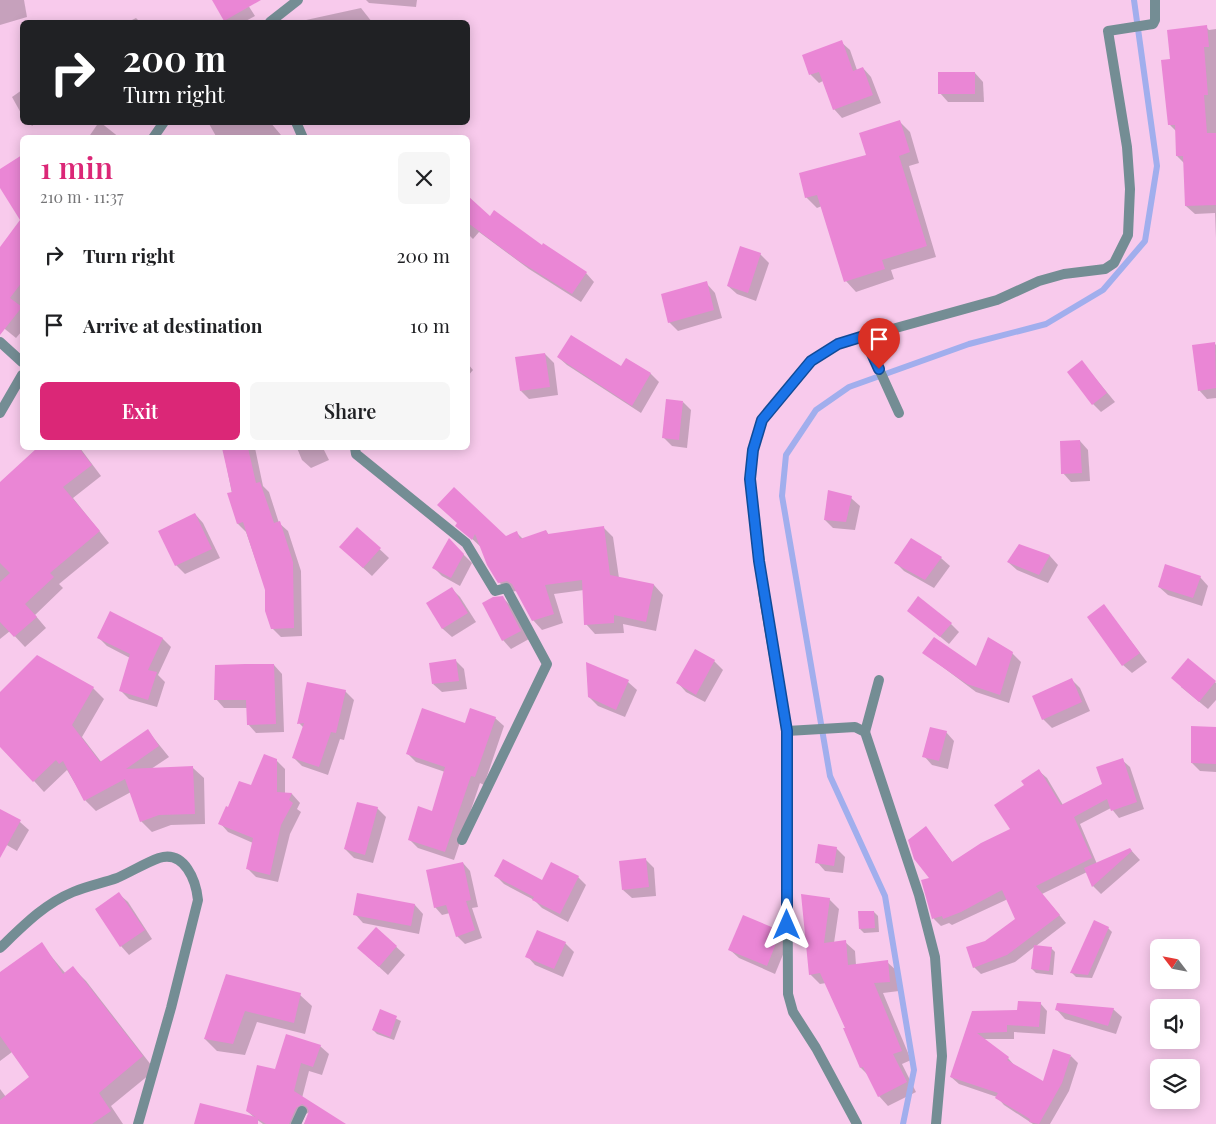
<!DOCTYPE html>
<meta charset="utf-8">
<style>
body{margin:0;font-family:"Playfair Display",serif;background:#f6f6f6;color:#202124;height:100vh;display:flex;flex-direction:column;font-size:19px;white-space:nowrap}
*{box-sizing:border-box;margin:0}
p{font-size:16px;color:#757577}
.icon{flex:none;width:28px;height:28px;fill:none;stroke:currentColor;stroke-width:2;stroke-linecap:round;stroke-linejoin:round}
.map{position:relative;flex:1;overflow:hidden}
.details{position:absolute;left:20px;top:135px;width:450px;height:315px;display:flex;flex-direction:column;background:#fff;border-radius:8px;box-shadow:0 2px 12px #0003}
.details>*{flex:none}
.top-card{position:absolute;left:20px;top:20px;width:450px;height:105px;border-radius:8px;box-shadow:0 2px 12px #0003;background:#202124;color:#fff;overflow:hidden}
.needle{width:32px;rotate:302deg}
.fabs{position:absolute;left:1150px;top:939px;display:grid;gap:10px}
.fabs a{display:grid;place-items:center;width:50px;height:50px;border-radius:8px;background:#fff;box-shadow:0 2px 12px #0003;font-size:25px}
.pin{position:absolute;display:grid;place-items:center;width:42px;height:42px;color:#fff;margin:-51px -21px;border-radius:50% 50% 50% 0;rotate:-45deg;box-shadow:0 0 5px #0007}
.pin .icon{rotate:45deg}
.me{position:absolute;width:55px;margin:-28px;rotate:0deg;stroke-linejoin:round;filter:drop-shadow(0 0 4px #0008)}
.turn{display:flex;align-items:center;gap:18px;height:105px;padding:0 20px;font-size:22px}
.turn .icon{width:65px;height:65px;stroke-width:2.5}
.turn b{display:block;font-size:35px;line-height:42px}
.round{display:grid;place-items:center;flex:none;width:52px;height:52px;border-radius:8px;background:#f6f6f6}
.overview{display:flex;align-items:center;justify-content:space-between;height:85px;padding:0 20px}
h1{font-size:30px;font-weight:600;line-height:38px;color:#db2777}
.action{display:flex;gap:10px;margin-top:auto;padding:10px 20px}
.action a{flex:1;height:58px;border-radius:8px;background:#db2777;color:#fff;font-size:20px;font-weight:600;line-height:58px;text-align:center}
.action a+a{background:#f6f6f6;color:#202124}
ul{padding:0;list-style:none}
li{display:flex;align-items:center;gap:15px;height:70px;padding:0 20px}
li div{flex:1}
li b{display:block;font-size:19px}
li em{font-style:normal}
.map>svg:first-child{display:block}
</style>
<div class="map">
<svg width="1216" height="1124" viewBox="0 0 1216 1124">
<rect width="100%" height="100%" fill="#f8caec"/>
<g fill="#0003">
<polygon points="0,0 24,0 27,17 0,25"/>
<polygon points="213,0 256,0 248,5 255,16 244,22 227,22"/>
<polygon points="366,0 417,0 416,7 369,3"/>
<polygon points="361,8 372,22 306,22 306,20"/>
<polygon points="136,18 140,22 128,22"/>
<polygon points="1206,27 1209,30 1216,29 1216,238 1215,213 1195,214 1186,206 1184,163 1177,156 1177,132 1170,125 1172,61"/>
<polygon points="841,42 850,50 857,70 863,68 871,77 881,103 842,118 834,109 823,81 819,83 811,75 804,56"/>
<polygon points="975,73 983,82 984,102 948,102 940,93"/>
<polygon points="22,90 22,115 12,97"/>
<polygon points="29,122 37,122 32,126"/>
<polygon points="99,122 100,122 120,138 88,138"/>
<polygon points="208,122 270,122 281,135 276,138 217,138"/>
<polygon points="900,122 910,132 919,163 909,166 936,257 891,270 894,279 856,292 846,281 822,206 817,208 806,197 867,156"/>
<polygon points="22,156 22,217 0,186 0,171"/>
<polygon points="468,198 490,218 586,273 594,282 581,302 529,269 479,232 473,239 468,234"/>
<polygon points="22,219 22,331 16,338 0,325 0,249"/>
<polygon points="760,254 769,263 756,301 737,294 728,286"/>
<polygon points="707,284 715,293 722,318 678,331 669,322"/>
<polygon points="1214,343 1216,345 1216,398 1207,399 1199,390"/>
<polygon points="545,354 554,363 558,395 529,399 521,391"/>
<polygon points="558,357 622,368 627,360 651,374 659,382 641,413 567,365"/>
<polygon points="1082,362 1115,402 1101,412 1093,404"/>
<polygon points="468,364 473,370 468,376"/>
<polygon points="683,402 691,410 687,448 672,446 663,437"/>
<polygon points="1080,441 1088,450 1090,481 1071,482 1063,473"/>
<polygon points="39,448 80,448 101,476 73,498 109,543 59,584 63,588 35,615 46,628 25,647 10,631 0,639 0,495 4,480"/>
<polygon points="223,448 255,448 263,486 269,492 279,523 288,531 301,571 302,636 281,637 272,628 266,590 246,532 238,524"/>
<polygon points="297,448 323,448 329,460 311,468 302,460"/>
<polygon points="851,498 860,506 855,530 833,528 825,520"/>
<polygon points="195,514 203,523 220,558 185,574 176,565 160,531"/>
<polygon points="457,525 505,537 517,533 523,539 546,531 549,535 603,527 613,537 619,578 654,585 663,595 656,631 623,624 624,633 595,634 586,624 584,590 554,594 563,623 542,630 533,620 517,591 509,592 499,582 482,548"/>
<polygon points="357,528 389,558 372,576 349,555"/>
<polygon points="449,540 472,563 460,586 442,576 434,568"/>
<polygon points="911,540 941,558 950,566 934,588 904,571 895,562"/>
<polygon points="1019,545 1050,556 1058,565 1048,583 1017,570 1008,562"/>
<polygon points="1200,577 1208,586 1202,606 1168,595 1159,587"/>
<polygon points="452,589 460,597 476,622 452,637 443,629 428,604"/>
<polygon points="502,597 511,606 529,639 511,649 503,640"/>
<polygon points="1104,606 1147,662 1132,673 1123,665"/>
<polygon points="908,610 951,624 959,632 949,644"/>
<polygon points="111,613 163,639 171,647 158,675 165,682 157,707 129,699 121,691 130,658 107,646 98,637"/>
<polygon points="696,651 714,661 723,670 705,702 686,692 678,683"/>
<polygon points="924,653 976,668 1012,653 1021,662 1009,703 976,692"/>
<polygon points="1188,659 1216,683 1216,700 1208,709 1181,687"/>
<polygon points="456,661 464,669 467,689 442,692 433,684"/>
<polygon points="274,665 282,674 284,732 256,733 248,724 248,708 224,708 216,699"/>
<polygon points="1072,680 1080,688 1090,711 1052,728 1043,719"/>
<polygon points="628,682 637,690 625,717 598,706 589,697"/>
<polygon points="93,688 104,699 82,737 102,763 148,731 169,757 151,769 193,768 204,778 205,824 171,825 152,832 141,821 131,792 96,811 85,800 67,770 44,792 34,781 0,728 0,693"/>
<polygon points="345,691 354,700 344,740 340,739 328,775 302,766 294,758 304,728 299,723"/>
<polygon points="495,718 504,726 484,785 480,783 454,860 418,848 409,839 433,812 445,772 416,762 407,753 466,724"/>
<polygon points="1216,728 1216,772 1200,771 1192,763"/>
<polygon points="946,732 954,741 948,769 932,765 924,756"/>
<polygon points="276,760 285,769 285,794 292,794 300,803 297,809 301,812 290,834 278,882 256,877 247,868 253,843 228,832 220,823"/>
<polygon points="1122,760 1130,767 1144,809 1119,818 1111,808 1080,824 1097,864 1130,849 1140,860 1101,894 1093,886 1087,872 1042,894 1066,923 1036,946 1051,948 1055,952 1053,975 1036,973 1032,969 1034,947 1015,962 981,974 974,967 985,942 1016,919 1008,899 952,925 949,923 941,926 934,919 923,881 931,878 926,828 953,863 1012,829 1026,785 1039,771 1047,778 1063,805 1103,784"/>
<polygon points="377,808 386,817 373,863 354,858 345,849"/>
<polygon points="0,810 20,822 29,830 17,851 0,841"/>
<polygon points="836,848 845,857 843,873 825,871 817,862"/>
<polygon points="645,859 654,868 656,896 632,898 623,890"/>
<polygon points="463,863 470,871 478,907 472,908 482,938 465,944 457,936 450,913 442,915 435,907"/>
<polygon points="496,876 543,882 578,877 586,885 568,922 542,908 534,900 504,884"/>
<polygon points="119,894 128,902 152,939 129,955 121,946 96,910"/>
<polygon points="829,899 839,909 834,943 845,942 855,951 856,965 887,962 897,971 899,991 883,993 911,1060 902,1064 916,1092 888,1106 879,1096 869,1076 861,1068 847,1028 826,983 820,984 810,974"/>
<polygon points="415,905 423,914 419,934 363,923 355,914"/>
<polygon points="874,912 878,916 879,932 864,933 860,929"/>
<polygon points="376,928 405,955 388,975 367,956"/>
<polygon points="1108,928 1112,932 1092,978 1076,977 1072,973"/>
<polygon points="780,932 789,940 775,974 739,958 730,950"/>
<polygon points="565,943 574,952 563,977 535,965 527,956"/>
<polygon points="41,944 66,974 73,968 86,981 155,1070 111,1106 123,1124 0,1124 0,1089 6,1097 31,1077 12,1052 0,1061 0,973"/>
<polygon points="226,976 300,995 312,1006 305,1034 257,1022 245,1055 217,1051 205,1039"/>
<polygon points="1040,1003 1047,1011 1045,1034 1014,1032 1014,1039 984,1039 1008,1058 1015,1066 1044,1083 1071,1056 1078,1063 1069,1091 1050,1124 1033,1124 1004,1105 997,1097 959,1084 951,1077 973,1012 1018,1011"/>
<polygon points="1113,1009 1122,1017 1116,1034 1065,1019 1057,1010"/>
<polygon points="380,1011 401,1021 394,1040 377,1034 373,1030"/>
<polygon points="320,1046 329,1054 322,1075 309,1071 302,1098 344,1124 304,1124 310,1112 306,1114 301,1124 263,1124 256,1119 247,1111 276,1070"/>
</g>
<g fill="none" stroke-linecap="round" stroke-linejoin="round">
<polyline stroke="#a1aeed" stroke-width="6" points="903,1124 914,1070 885,896 830,776 782,496 786,455 816,410 849,387 969,344 1046,324 1103,290 1145,241 1157,166 1134,0"/>
</g>
<g fill="#ea86d5">
<polygon points="212,0 261,0 224,21"/>
<polygon points="1207,25 1209,47 1204,47 1208,95 1204,95 1207,133 1216,133 1216,205 1185,206 1183,156 1176,156 1175,125 1168,125 1161,60 1170,59 1167,30"/>
<polygon points="842,40 853,71 863,67 873,95 833,110 819,72 809,75 802,55"/>
<rect x="938" y="72" width="37" height="22"/>
<polygon points="900,120 910,152 899,156 927,246 882,260 885,269 844,282 817,195 805,198 799,173 866,155 859,133"/>
<polygon points="22,155 22,282 10,298 22,307 0,335 0,247 20,220 0,188 0,169"/>
<polygon points="468,196 490,216 494,210 542,245 543,243 587,272 572,294 519,261 468,223"/>
<polygon points="740,246 761,253 748,293 727,286"/>
<polygon points="707,281 714,310 668,323 661,294"/>
<polygon points="571,335 621,366 626,358 651,373 632,406 557,357"/>
<polygon points="1215,342 1216,388 1198,391 1192,345"/>
<polygon points="545,353 550,387 520,391 515,357"/>
<polygon points="1082,360 1107,393 1092,405 1067,372"/>
<polygon points="666,399 683,401 679,440 662,438"/>
<polygon points="1080,440 1082,473 1061,474 1060,441"/>
<polygon points="37,448 79,448 92,465 63,487 100,531 50,573 54,577 25,604 37,617 14,637 0,622 0,582 10,573 0,563 0,482"/>
<polygon points="222,448 248,448 256,483 260,482 274,523 280,521 293,562 294,628 271,629 265,611 265,590 243,522 237,524 227,493 232,492"/>
<polygon points="454,487 506,536 517,531 520,539 546,530 548,534 604,526 610,575 654,584 646,622 614,615 614,623 584,625 582,580 545,585 554,614 532,621 512,584 507,581 498,583 487,565 475,534 472,540 455,526 457,523 437,505"/>
<polygon points="828,490 852,496 846,522 824,520"/>
<polygon points="195,513 212,549 175,566 158,531"/>
<polygon points="357,527 381,548 363,568 339,547"/>
<polygon points="449,538 464,554 451,578 432,568"/>
<polygon points="911,538 942,557 925,580 894,563"/>
<polygon points="1019,544 1050,555 1039,575 1007,562"/>
<polygon points="1165,564 1201,576 1193,598 1158,587"/>
<polygon points="452,587 468,613 442,629 426,603"/>
<polygon points="503,596 521,631 502,641 482,603 493,597"/>
<polygon points="918,596 952,623 940,637 907,611"/>
<polygon points="1104,604 1140,653 1122,666 1087,617"/>
<polygon points="110,611 163,638 148,670 157,672 148,700 119,691 130,654 97,638"/>
<polygon points="934,637 976,666 988,637 1013,652 1000,695 967,684 922,653"/>
<polygon points="695,649 715,660 696,695 676,683"/>
<polygon points="37,655 94,687 72,725 100,762 148,729 159,746 126,769 193,766 195,814 159,815 140,822 125,779 84,801 63,761 59,764 56,760 33,782 0,747 0,692"/>
<polygon points="1188,658 1216,681 1199,702 1171,678"/>
<polygon points="456,659 459,681 432,684 429,663"/>
<polygon points="586,662 629,680 616,710 588,697"/>
<polygon points="245,664 274,664 276,724 247,725 246,700 214,700 215,665"/>
<polygon points="1072,678 1082,702 1042,720 1032,696"/>
<polygon points="307,682 346,690 336,733 331,732 319,767 292,758 304,723 297,724"/>
<polygon points="422,708 465,723 470,708 496,717 475,777 471,776 445,852 408,840 418,806 432,811 445,767 406,754"/>
<polygon points="1191,726 1216,727 1216,764 1191,763"/>
<polygon points="930,727 947,731 939,761 922,757"/>
<polygon points="264,754 277,759 277,792 292,793 289,800 293,803 281,825 270,875 246,869 253,838 218,824 226,806 228,807 239,781 251,785"/>
<polygon points="1123,758 1137,802 1111,811 1107,799 1074,817 1092,858 1036,886 1060,915 1007,955 973,968 966,947 985,941 1015,919 1002,890 961,912 943,919 942,916 932,919 921,880 929,878 914,859 908,840 926,826 952,862 981,843 1010,829 994,805 1024,785 1021,781 1039,769 1061,805 1102,784 1096,767"/>
<polygon points="357,802 378,807 365,855 344,849"/>
<polygon points="0,809 21,820 0,858"/>
<polygon points="818,844 837,847 834,866 815,863"/>
<polygon points="1130,848 1132,851 1092,887 1084,868"/>
<polygon points="646,858 649,887 622,890 619,861"/>
<polygon points="503,859 542,880 551,862 579,876 560,914 532,900 534,897 494,876"/>
<polygon points="463,862 471,900 466,901 475,930 456,937 446,905 434,908 426,870"/>
<polygon points="119,892 145,930 120,947 95,909"/>
<polygon points="357,893 415,904 411,926 353,915"/>
<polygon points="801,894 830,898 824,943 846,940 848,965 888,960 890,982 874,983 902,1051 893,1054 907,1082 878,1097 863,1067 860,1068 843,1028 845,1028 820,973 809,975"/>
<polygon points="858,911 874,911 875,928 859,929"/>
<polygon points="743,915 781,931 767,966 728,950"/>
<polygon points="1094,920 1109,927 1088,975 1070,973"/>
<polygon points="376,927 397,946 379,967 357,948"/>
<polygon points="537,930 566,942 554,969 525,957"/>
<polygon points="42,942 63,974 73,966 143,1056 99,1093 111,1111 92,1124 0,1124 0,1100 29,1077 0,1036 0,972"/>
<polygon points="1034,945 1052,947 1049,971 1031,969"/>
<polygon points="226,974 301,993 294,1023 245,1011 233,1044 204,1039"/>
<polygon points="1018,1001 1041,1002 1039,1027 1007,1025 1007,1032 977,1033 1009,1057 1007,1060 1043,1081 1053,1049 1071,1055 1062,1083 1039,1124 1029,1122 1030,1119 995,1098 998,1093 950,1077 972,1011 1017,1010"/>
<polygon points="1057,1003 1114,1008 1108,1026 1055,1010"/>
<polygon points="380,1009 397,1016 390,1037 372,1030"/>
<polygon points="286,1034 321,1045 313,1067 301,1063 294,1091 346,1124 304,1124 309,1111 307,1107 302,1104 296,1108 289,1124 266,1124 258,1119 258,1124 194,1124 200,1103 256,1117 246,1111 257,1065 275,1069"/>
</g>
<g fill="none" stroke-linecap="round" stroke-linejoin="round">
<g stroke="#748d94" stroke-width="10">
<polyline points="296,122 303,138"/>
<polyline points="864,336 899,413"/>
<polyline points="0,342 22,362"/>
<polyline points="355,448 356,454 466,543 495,591 506,588 547,664 462,840"/>
<polyline points="787,731 855,727 865,732 919,895 935,957 942,1056 936,1124"/>
<polyline points="865,732 879,680"/>
<path d="M 0,948 C 23,926 44,904 73,892 C 87,886 103,883 117,878 C 131,872 145,863 159,858 C 185,850 196,881 198,900 L 171,1008 L 138,1124"/>
<polyline points="296,1124 302,1111"/>
<polyline points="857,1124 816,1048 793,1012 788,994 787,731 764,598 750,479 753,450 762,420 811,361 838,344 997,300 1039,281 1064,274 1105,269 1114,263 1128,235 1130,189 1127,147 1108,31 1153,24 1155,20 1155,0"/>
</g>
<g stroke="#748d94" stroke-width="10">
<polyline points="270,22 298,0"/>
<polyline points="153,138 164,122"/>
<polyline points="0,413 22,375"/>
</g>
</g>
<g fill="none" stroke-linecap="round" stroke-linejoin="round">
<defs>
<polyline id="route" points="787,925 787,731 759,561 750,479 753,450 762,420 811,361 838,344 864,336 879,369"/>
</defs>
<use href="#route" stroke="#114b97" stroke-width="12"/>
<use href="#route" stroke="#1a73e8" stroke-width="9"/>
</g>
</svg>
<div class="fabs">
<a><svg class="needle" viewBox="-14 -14 28 28"><path d="M0-13l5 13h-10z" fill="#e53935"/><path d="M0 13l5-13h-10z" fill="#757577"/></svg></a>
<a><svg class="icon" aria-label="sound" viewBox="0 0 24 24"><path d="M4 9h4l5-4v14l-5-4H4zM17 9q2 3 0 6"/></svg></a>
<a><svg class="icon" aria-label="layers" viewBox="0 0 24 24"><path d="M12 4l9 5-9 5-9-5zM3 14l9 5 9-5"/></svg></a>
</div>
<div class="pin" style="left:879px;top:369px;background:#d93025"><svg class="icon" aria-label="arrive" viewBox="0 0 24 24"><path d="M6 21V4h12l-3 4 3 4H6"/></svg></div>
<svg class="me" style="left:787px;top:925px" viewBox="-20 -20 40 40"><path d="M0-17L14 15 0 8-14 15z" fill="#1a73e8" stroke="#fff" stroke-width="4"/></svg>
<div class="top-card">
<div class="turn"><svg class="icon" aria-label="right" viewBox="0 0 24 24"><path d="M7 20v-9h11M14 6l5 5-5 5"/></svg><div><b>200 m</b>Turn right</div></div>
</div>
<section class="details">
<div class="overview"><div><h1>1 min</h1><p>210 m · 11:37</p></div><a class="round"><svg class="icon" aria-label="close" viewBox="0 0 24 24"><path d="M6 6l12 12M18 6L6 18"/></svg></a></div>
<ul>
<li><svg class="icon" aria-label="right" viewBox="0 0 24 24"><path d="M7 20v-9h11M14 6l5 5-5 5"/></svg><div><b>Turn right</b></div><em>200 m</em></li>
<li><svg class="icon" aria-label="arrive" viewBox="0 0 24 24"><path d="M6 21V4h12l-3 4 3 4H6"/></svg><div><b>Arrive at destination</b></div><em>10 m</em></li>
</ul>
<div class="action"><a>Exit</a><a>Share</a></div>
</section>
</div>
